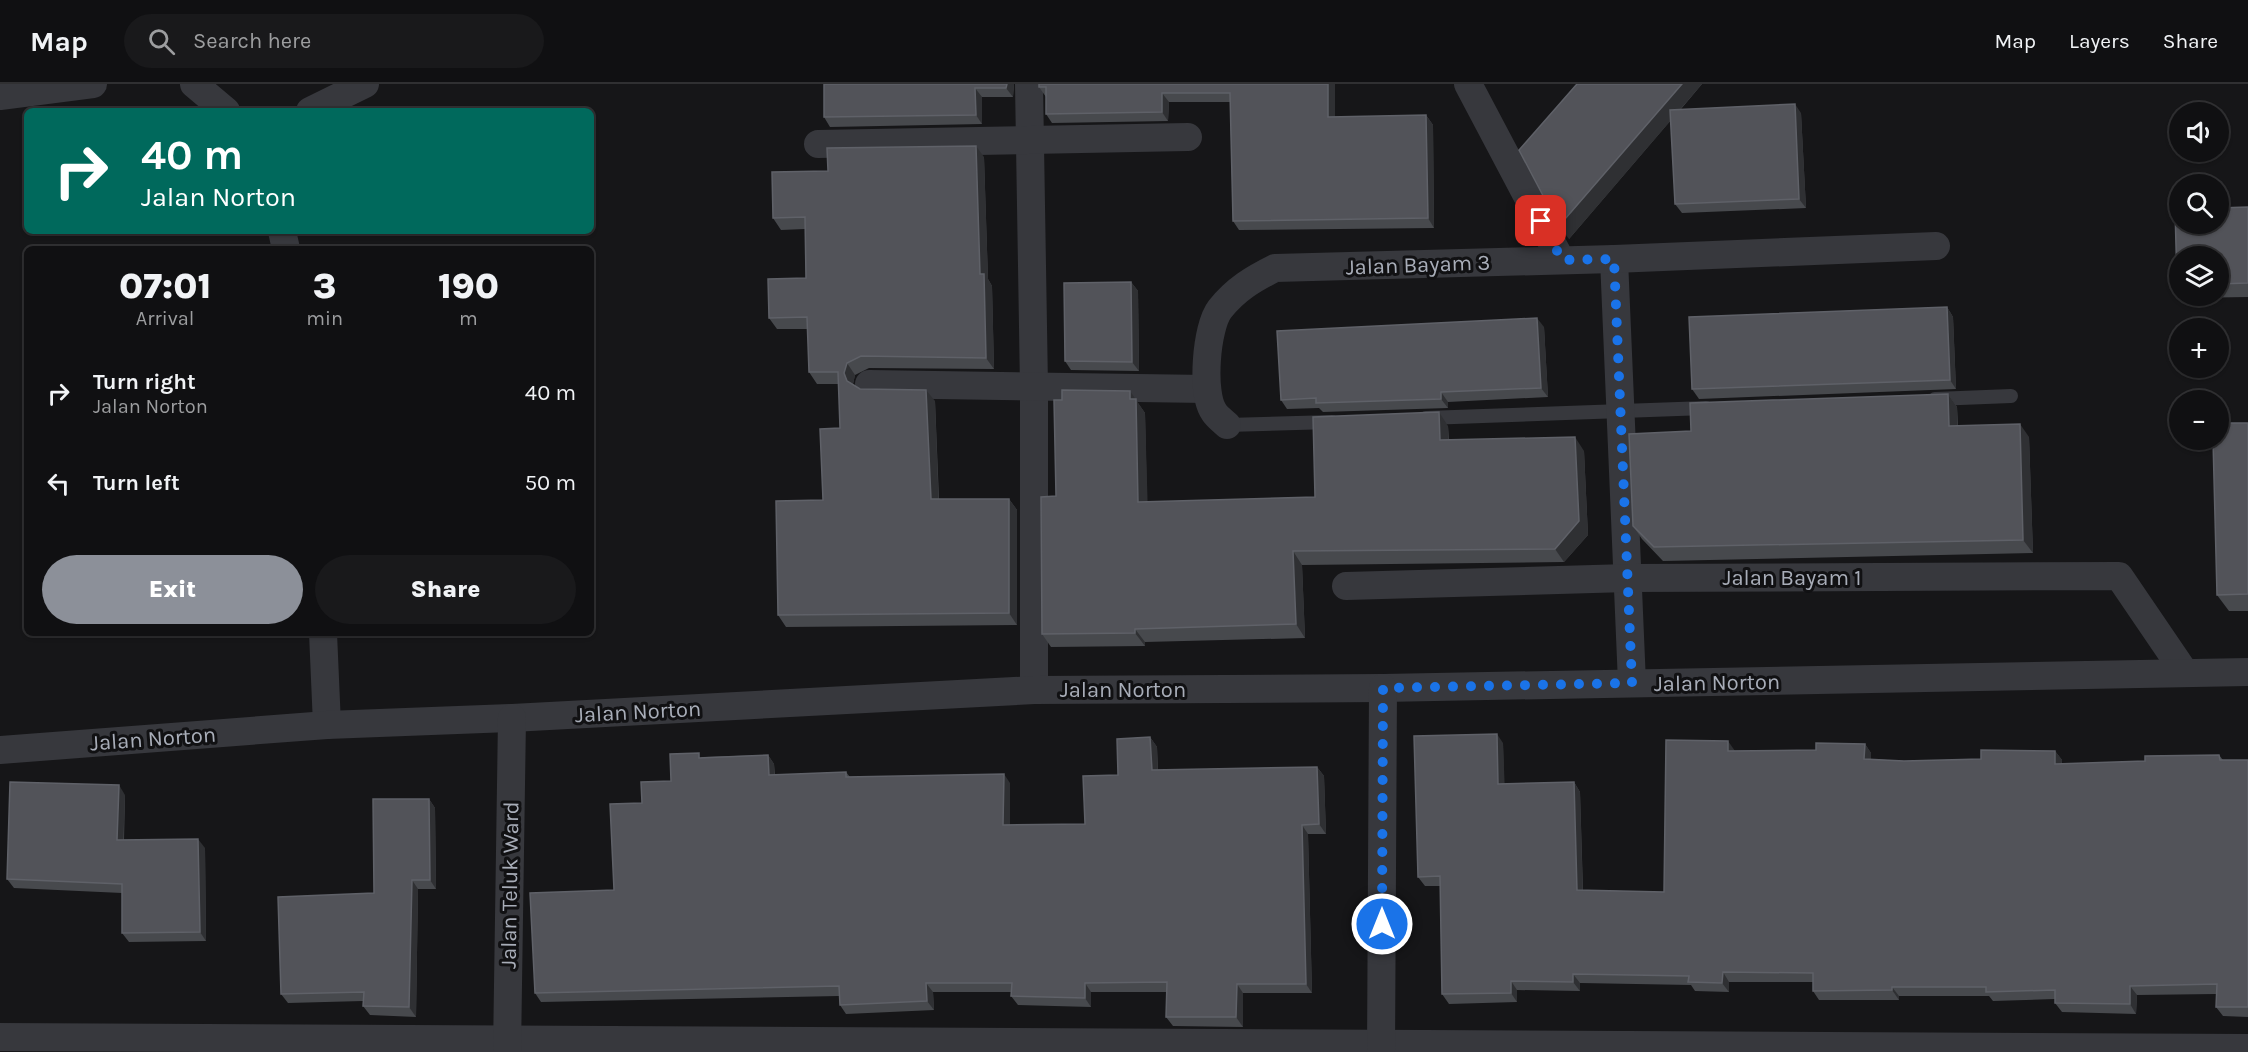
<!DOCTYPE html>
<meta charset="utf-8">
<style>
body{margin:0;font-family:Karla,sans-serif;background:#19191b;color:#f1f3f6;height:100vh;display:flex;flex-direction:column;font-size:22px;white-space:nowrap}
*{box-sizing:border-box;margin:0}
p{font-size:20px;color:#9c9d9f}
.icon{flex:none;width:33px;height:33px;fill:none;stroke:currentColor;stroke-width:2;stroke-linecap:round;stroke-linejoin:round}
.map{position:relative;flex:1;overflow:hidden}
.sheet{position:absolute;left:24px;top:162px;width:570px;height:390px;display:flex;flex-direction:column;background:#101012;border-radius:9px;box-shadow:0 2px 4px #0004,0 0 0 2px #303032}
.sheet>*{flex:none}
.top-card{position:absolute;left:24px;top:24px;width:570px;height:126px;border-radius:9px;box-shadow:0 2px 4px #0004,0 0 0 2px #303032;background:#00695c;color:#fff;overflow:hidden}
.buttons{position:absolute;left:2169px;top:18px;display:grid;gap:12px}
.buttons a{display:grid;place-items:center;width:60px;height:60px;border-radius:50%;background:#101012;box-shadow:0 2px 4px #0004,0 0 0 2px #303032;font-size:30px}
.pin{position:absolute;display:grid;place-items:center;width:51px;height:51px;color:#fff;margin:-26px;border-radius:12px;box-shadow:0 3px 9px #0006}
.me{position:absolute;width:66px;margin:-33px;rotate:0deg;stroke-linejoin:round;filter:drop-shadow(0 0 4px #0008)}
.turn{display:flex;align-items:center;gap:21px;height:126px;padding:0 18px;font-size:27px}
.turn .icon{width:78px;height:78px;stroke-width:2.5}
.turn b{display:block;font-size:42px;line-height:51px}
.eta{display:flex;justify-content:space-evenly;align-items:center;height:102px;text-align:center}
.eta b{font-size:36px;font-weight:800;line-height:42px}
.action{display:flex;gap:12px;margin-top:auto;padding:12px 18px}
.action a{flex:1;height:69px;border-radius:36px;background:#8c9099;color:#fff;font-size:24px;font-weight:800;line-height:69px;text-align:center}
.action a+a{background:#19191b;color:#f1f3f6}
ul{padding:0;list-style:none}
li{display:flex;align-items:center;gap:18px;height:90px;padding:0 18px}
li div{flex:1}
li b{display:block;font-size:22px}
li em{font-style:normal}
header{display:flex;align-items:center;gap:36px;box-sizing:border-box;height:84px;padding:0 30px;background:#101012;border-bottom:2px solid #303032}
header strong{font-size:28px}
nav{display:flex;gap:33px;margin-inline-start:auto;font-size:21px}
.search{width:420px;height:54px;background:#19191b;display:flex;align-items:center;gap:15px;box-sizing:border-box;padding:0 21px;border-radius:33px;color:#9c9d9f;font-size:22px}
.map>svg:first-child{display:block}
</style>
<header>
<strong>Map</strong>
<div class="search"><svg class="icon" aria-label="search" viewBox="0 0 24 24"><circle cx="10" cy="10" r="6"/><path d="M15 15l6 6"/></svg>Search here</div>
<nav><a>Map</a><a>Layers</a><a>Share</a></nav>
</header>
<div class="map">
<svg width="2248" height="968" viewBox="0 0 2248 968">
<rect width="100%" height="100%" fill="#161618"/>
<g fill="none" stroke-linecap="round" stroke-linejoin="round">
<g stroke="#37383d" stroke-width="14">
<polyline points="1935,315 2011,312"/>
<polyline points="1426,334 1706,324"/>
<polyline points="1227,341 1332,338"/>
</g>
<g stroke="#37383d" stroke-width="28">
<polyline points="194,0 226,27"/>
<polyline points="1029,0 1034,303 1034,606"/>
<polyline points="1468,0 1561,176"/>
<polyline points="0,12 93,0"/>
<polyline points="310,27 365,0"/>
<polyline points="818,60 1188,53"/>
<polyline points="282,147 286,165"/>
<polyline points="1614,175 1632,599"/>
<polyline points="869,300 1207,305"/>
<path d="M 1227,341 C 1223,337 1217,333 1214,328 C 1201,310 1206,243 1220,225 C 1236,205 1253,195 1275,184 L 1614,175 L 1936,162"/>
<polyline points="1346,502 1628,494 2119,492 2185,589"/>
<polyline points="323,549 327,641"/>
<polyline points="0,666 327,641 512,634 1034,606 1383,604 2248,588"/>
<polyline points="0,953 2248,964"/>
<polyline points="507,968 512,634"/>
<polyline points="1381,968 1383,604"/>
</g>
</g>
<g fill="#47494d">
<polygon points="824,0 1014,0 1013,13 982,13 982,40 830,43 824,33"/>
<polygon points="1039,0 1335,0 1335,33 1426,31 1433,41 1434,144 1239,146 1233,137 1230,18 1169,18 1168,37 1052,39 1046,30 1046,13 1039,3"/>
<polygon points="1577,0 1702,0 1681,25 1801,29 1806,124 1682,129 1675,120 1671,36 1569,155"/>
<polygon points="984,73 988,195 992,202 994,285 869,284 855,291 853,300 860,305 935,317 939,415 1009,415 1017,426 1017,541 786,543 778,531 823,416 840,344 839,300 817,300 809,288 808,245 777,245 769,234 806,194 805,145 781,146 773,134 828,87"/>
<polygon points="2248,123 2248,213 2186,214 2184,212 2218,212 2218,172 2180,172 2180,205 2177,200 2175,124 2180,124 2180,140 2218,140 2218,124"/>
<polygon points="1131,198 1138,207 1139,287 1071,286 1065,277"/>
<polygon points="1947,223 1953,233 1956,305 1699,315 1692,305"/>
<polygon points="1544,243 1548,313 1448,318 1448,324 1323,328 1319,324 1287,325 1281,316"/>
<polygon points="1948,310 1957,323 1958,341 2029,353 2033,469 1663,477 1642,455 1633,442"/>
<polygon points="1135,315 1145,329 1147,418 1315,413 1448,342 1449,356 1584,367 1588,451 1564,478 1302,481 1305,554 1145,558 1145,562 1051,563 1042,550 1056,412"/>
<polygon points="2248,339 2248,527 2229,527 2217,511"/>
<polygon points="1150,653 1157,663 1158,686 1317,683 1324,692 1326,750 1308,750 1312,909 1243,909 1243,943 1173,942 1166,933 1167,908 1091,908 1091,923 1018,921 1011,912 1012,908 933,908 934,926 846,930 840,921 839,912 541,918 535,909 614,806 642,719 702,673 768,671 774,680 775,691 846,688 850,693 1010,699 1010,741 1085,740 1118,691"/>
<polygon points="1503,659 1504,700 1574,698 1580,708 1583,806 1664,808 1734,667 1816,666 1865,660 1871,669 1871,675 1904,677 1981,675 2055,667 2062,676 2062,680 2145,677 2219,671 2223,676 2248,676 2248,933 2223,932 2216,923 2216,910 2137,911 2136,930 2062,928 2055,919 2055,915 1993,917 1989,912 1899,912 1899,916 1819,916 1813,907 1813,898 1729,898 1729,908 1695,907 1691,901 1580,899 1580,907 1517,906 1517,918 1449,920 1442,910 1440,802 1425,802 1418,793"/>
<polygon points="125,711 124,756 205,764 206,857 129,858 122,849 122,809 14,804 7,795"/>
<polygon points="429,715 435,724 436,805 418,805 416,933 370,931 363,922 363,917 288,919 281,910 374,809"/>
</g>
<g fill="#2f3033">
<polygon points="1007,0 1014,0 1013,13 1006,4"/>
<polygon points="1328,0 1335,0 1335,42 1328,33"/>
<polygon points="1682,0 1702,0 1569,155 1559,142"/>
<polygon points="975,4 982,13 982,40 976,31"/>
<polygon points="1162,9 1169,18 1168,37 1162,28"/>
<polygon points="1795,20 1801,29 1806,124 1799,115"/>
<polygon points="1426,31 1433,41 1434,144 1428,134"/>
<polygon points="976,62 984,73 988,195 992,202 994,285 986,274 980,190"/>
<polygon points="1131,198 1138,207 1139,287 1132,278"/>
<polygon points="1947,223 1953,233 1956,305 1950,296"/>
<polygon points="1537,234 1544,243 1548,313 1541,304"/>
<polygon points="847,279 855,291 853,300 847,297 844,289"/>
<polygon points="926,306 935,317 939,427 931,415"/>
<polygon points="1130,307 1145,329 1148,432 1138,418"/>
<polygon points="1441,308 1448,318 1448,324 1441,315"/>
<polygon points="1948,310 1957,323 1958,355 1949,342"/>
<polygon points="1439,328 1448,342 1449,369 1440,356"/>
<polygon points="2020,340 2029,353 2033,469 2023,456"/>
<polygon points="1575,353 1584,367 1588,451 1564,478 1555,465"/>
<polygon points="1009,415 1017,426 1017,541 1009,529"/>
<polygon points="1293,467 1302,481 1305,554 1296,540"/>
<polygon points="1135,545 1145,558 1145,562 1135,549"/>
<polygon points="1497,650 1503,659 1505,710 1498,700"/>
<polygon points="1150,653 1157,663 1158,695 1152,686"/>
<polygon points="1728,657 1735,667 1728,667"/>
<polygon points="1865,660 1871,669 1871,684 1864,675"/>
<polygon points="2055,667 2062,676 2061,689 2055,680"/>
<polygon points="768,671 774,680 775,700 769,691"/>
<polygon points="1317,683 1324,692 1326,750 1319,740"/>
<polygon points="1004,690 1010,699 1010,750 1003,741"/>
<polygon points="1574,698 1580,708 1583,815 1577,806"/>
<polygon points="119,701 125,711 123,765 117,756"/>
<polygon points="429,715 435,724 436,805 430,796"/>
<polygon points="1302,741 1308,750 1312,909 1306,900"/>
<polygon points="198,755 205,764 206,857 200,848"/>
<polygon points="412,796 418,805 416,933 409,923"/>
<polygon points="1723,888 1729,898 1729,908 1722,899"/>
<polygon points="1573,890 1580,899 1580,907 1573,898"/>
<polygon points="1511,897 1517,906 1517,918 1511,909"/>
<polygon points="926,899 933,908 934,926 927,917"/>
<polygon points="1085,899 1091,908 1091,923 1085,914"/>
<polygon points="1237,900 1243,909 1243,943 1236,933"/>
<polygon points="2130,902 2137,911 2136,930 2130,920"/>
<polygon points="1892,903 1899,912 1899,916 1892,906"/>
</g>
<g fill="#525359" stroke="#5f6168" stroke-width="1.5">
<polygon points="824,0 1007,0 1006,4 975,4 976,31 824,33"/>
<polygon points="1039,0 1328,0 1328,33 1426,31 1428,134 1233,137 1230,9 1162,9 1162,28 1046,30 1046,3 1039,3"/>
<polygon points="1577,0 1682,0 1559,142 1519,66"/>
<polygon points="1795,20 1799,115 1675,120 1670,26"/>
<polygon points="976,62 980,190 984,190 986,274 861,272 847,279 844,289 847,297 860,305 926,306 931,415 1009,415 1009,529 778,531 776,417 823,416 820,345 840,344 838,288 809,288 807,233 769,234 768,195 806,194 805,133 773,134 772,88 828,87 827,64"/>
<polygon points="2248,123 2248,199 2218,200 2218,172 2180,172 2180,200 2177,200 2175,124 2180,124 2180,140 2218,140 2218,124"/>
<polygon points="1131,198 1132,278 1065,277 1064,199"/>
<polygon points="1947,223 1950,296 1692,305 1689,233"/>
<polygon points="1537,234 1541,304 1441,308 1441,315 1316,319 1316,314 1281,316 1277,247"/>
<polygon points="1062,306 1130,307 1130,315 1136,315 1138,418 1315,413 1313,333 1439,328 1440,356 1575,353 1579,437 1555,465 1293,467 1296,540 1135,545 1135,549 1042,550 1041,413 1056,412 1054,316 1062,316"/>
<polygon points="1948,310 1949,342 2020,340 2023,456 1654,463 1633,442 1629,350 1691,347 1690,319"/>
<polygon points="2218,339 2248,339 2248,510 2217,511 2213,356 2218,356"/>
<polygon points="26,435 27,435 27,534 25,534"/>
<polygon points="1497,650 1498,700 1574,698 1577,806 1664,808 1666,656 1728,657 1728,667 1816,666 1816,659 1865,660 1864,675 1904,677 1981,675 1981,666 2055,667 2055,680 2145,677 2145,672 2219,671 2220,676 2248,676 2248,923 2216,923 2217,900 2130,902 2130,920 2055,919 2055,906 1986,908 1986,903 1892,903 1892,906 1813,907 1813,889 1723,888 1722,899 1688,898 1689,892 1573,890 1573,898 1511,897 1511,909 1442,910 1440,792 1418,793 1414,652"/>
<polygon points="1150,653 1152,686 1317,683 1319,740 1302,741 1306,900 1237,900 1236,933 1166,933 1167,898 1085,899 1085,914 1011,912 1012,899 926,899 927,917 840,921 839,902 535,909 530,809 614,806 610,720 642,719 641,698 671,697 670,670 699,669 699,674 768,671 769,691 846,688 846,693 1004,690 1003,741 1085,740 1083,692 1118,691 1117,655"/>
<polygon points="10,698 119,701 117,756 198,755 200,848 122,849 122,800 7,795"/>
<polygon points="373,715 429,715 430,796 412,796 409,923 363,922 364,908 281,910 278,813 374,809"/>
</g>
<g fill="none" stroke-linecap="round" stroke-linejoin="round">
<polyline stroke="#1a73e8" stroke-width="10" stroke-dasharray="0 18" points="1382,840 1383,604 1632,599 1614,175 1562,176 1541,137"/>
</g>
<g text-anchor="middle" stroke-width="6" stroke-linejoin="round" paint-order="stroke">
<g font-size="22" fill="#a8adb8" stroke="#111113">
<text transform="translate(1418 180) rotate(-2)" y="8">Jalan Bayam 3</text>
<text x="1792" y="501">Jalan Bayam 1</text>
<text transform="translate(1717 598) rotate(-1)" y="8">Jalan Norton</text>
<text x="1123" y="613">Jalan Norton</text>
<text transform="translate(638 627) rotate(-3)" y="8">Jalan Norton</text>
<text transform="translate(153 654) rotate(-4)" y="8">Jalan Norton</text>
<text transform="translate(509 801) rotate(-89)" y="8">Jalan Teluk Ward</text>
</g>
</g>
</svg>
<div class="buttons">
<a><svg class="icon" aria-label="sound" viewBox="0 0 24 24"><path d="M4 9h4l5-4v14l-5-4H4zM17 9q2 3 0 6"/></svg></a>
<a><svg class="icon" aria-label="search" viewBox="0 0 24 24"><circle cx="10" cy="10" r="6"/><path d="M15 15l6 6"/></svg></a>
<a><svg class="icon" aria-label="layers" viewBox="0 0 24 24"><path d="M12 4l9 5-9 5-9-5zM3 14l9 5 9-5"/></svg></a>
<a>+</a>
<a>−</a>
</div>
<div class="pin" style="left:1541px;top:137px;background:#d93025"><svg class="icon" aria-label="arrive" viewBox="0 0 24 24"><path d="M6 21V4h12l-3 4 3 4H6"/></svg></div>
<svg class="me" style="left:1382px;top:840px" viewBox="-20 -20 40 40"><circle r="17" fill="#1a73e8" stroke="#fff" stroke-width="3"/><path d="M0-11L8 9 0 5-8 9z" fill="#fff"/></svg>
<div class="top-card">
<div class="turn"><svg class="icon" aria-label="right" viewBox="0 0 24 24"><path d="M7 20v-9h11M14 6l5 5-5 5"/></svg><div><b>40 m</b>Jalan Norton</div></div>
</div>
<section class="sheet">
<div class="eta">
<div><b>07:01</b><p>Arrival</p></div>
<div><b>3</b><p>min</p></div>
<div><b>190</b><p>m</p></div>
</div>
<ul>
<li><svg class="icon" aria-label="right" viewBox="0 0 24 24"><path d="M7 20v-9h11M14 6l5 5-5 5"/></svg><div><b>Turn right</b><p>Jalan Norton</p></div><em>40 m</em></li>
<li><svg class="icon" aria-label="left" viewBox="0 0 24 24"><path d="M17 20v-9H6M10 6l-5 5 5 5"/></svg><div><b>Turn left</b></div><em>50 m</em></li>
</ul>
<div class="action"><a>Exit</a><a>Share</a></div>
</section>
</div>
